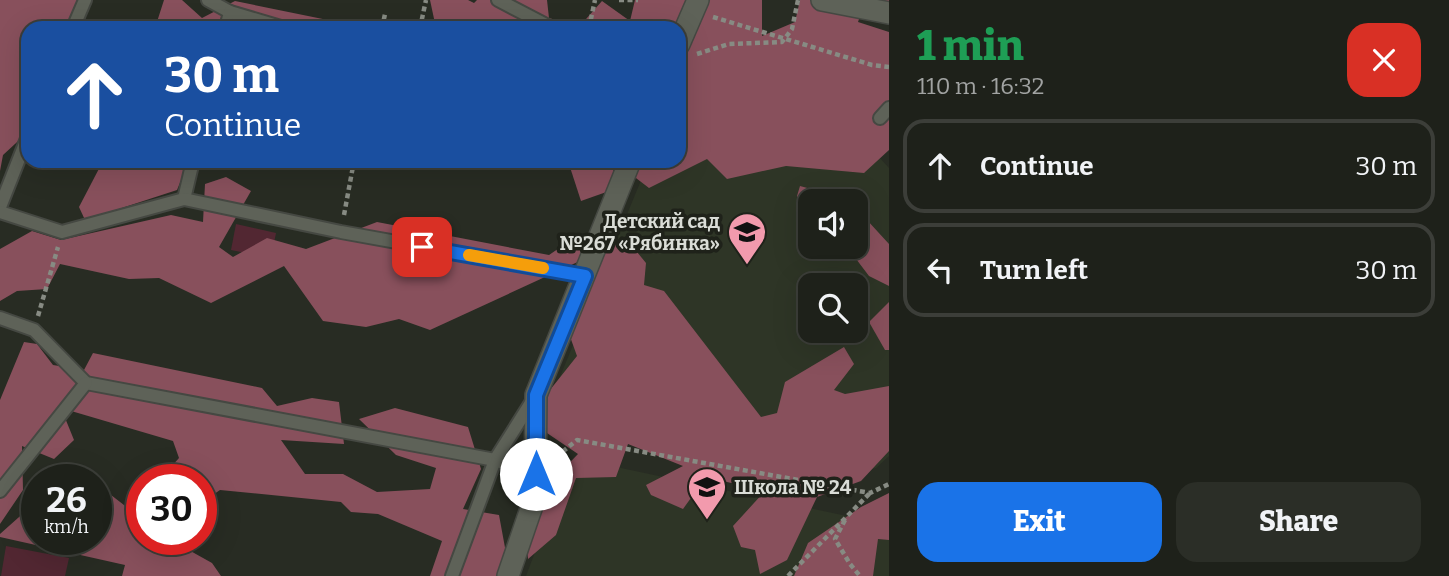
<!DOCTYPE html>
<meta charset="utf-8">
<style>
body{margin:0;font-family:Bitter,serif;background:#2b2e27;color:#f1f3f6;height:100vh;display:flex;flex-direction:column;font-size:26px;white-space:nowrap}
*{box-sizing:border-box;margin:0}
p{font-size:23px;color:#a1a3a2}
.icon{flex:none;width:38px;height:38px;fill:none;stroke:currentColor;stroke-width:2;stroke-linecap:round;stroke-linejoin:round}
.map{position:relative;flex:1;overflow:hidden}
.details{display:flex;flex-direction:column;background:#1e211a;width:560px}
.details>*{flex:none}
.hud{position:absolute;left:21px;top:21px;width:665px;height:147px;border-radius:21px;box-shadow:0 7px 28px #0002,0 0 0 2px #3c3e39;background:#1a4fa0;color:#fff;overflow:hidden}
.controls{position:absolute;left:798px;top:189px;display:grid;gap:14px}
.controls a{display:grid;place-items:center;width:70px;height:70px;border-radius:14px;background:#1e211a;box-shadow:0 7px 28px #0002,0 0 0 2px #3c3e39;font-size:35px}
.speed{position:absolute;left:21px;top:464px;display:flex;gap:14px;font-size:35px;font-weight:700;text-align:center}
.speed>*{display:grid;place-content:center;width:91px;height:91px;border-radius:50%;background:#1e211a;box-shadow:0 7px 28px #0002,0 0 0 2px #3c3e39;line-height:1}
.speed small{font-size:18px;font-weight:400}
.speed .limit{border:10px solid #d22;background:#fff;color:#111}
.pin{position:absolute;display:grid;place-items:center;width:60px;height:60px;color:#fff;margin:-30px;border-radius:14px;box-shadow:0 4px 10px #0006}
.me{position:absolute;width:77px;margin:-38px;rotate:0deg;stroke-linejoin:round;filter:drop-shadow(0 0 5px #0008)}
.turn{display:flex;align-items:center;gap:24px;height:147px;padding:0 28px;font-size:32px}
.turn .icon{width:91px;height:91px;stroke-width:2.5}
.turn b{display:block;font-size:49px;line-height:60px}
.round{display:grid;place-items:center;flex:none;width:74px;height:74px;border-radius:21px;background:#2b2e27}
.overview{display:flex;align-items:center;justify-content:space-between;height:119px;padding:0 28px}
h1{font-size:42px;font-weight:800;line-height:52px;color:#1e9e55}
.primary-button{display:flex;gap:14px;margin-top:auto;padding:14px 28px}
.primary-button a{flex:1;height:80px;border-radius:21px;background:#1a73e8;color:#fff;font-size:28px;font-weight:800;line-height:80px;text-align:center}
.primary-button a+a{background:#2b2e27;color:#f1f3f6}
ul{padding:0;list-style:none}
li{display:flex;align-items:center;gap:21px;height:94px;margin:0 14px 10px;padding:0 14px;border:4px solid #3c3e39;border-radius:21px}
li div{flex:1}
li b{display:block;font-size:26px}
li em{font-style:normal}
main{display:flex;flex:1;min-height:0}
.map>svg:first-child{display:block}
</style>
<main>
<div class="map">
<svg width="889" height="576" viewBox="0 0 889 576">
<rect width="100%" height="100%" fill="#282c23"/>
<g fill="#2e3526" fill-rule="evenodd">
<path d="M 788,57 L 889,168 L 889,456 L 876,468 L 844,476 L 545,413 L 649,161 L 679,161 ZM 810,201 L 856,201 L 856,247 L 810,247 ZM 810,285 L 856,285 L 856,331 L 810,331 Z"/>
<polygon points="593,462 889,525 889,576 526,576 561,484"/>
</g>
<g fill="#522732">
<polygon points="236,224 276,233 271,258 231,250"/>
<polygon points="6,546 69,558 65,576 1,576"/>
</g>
<g fill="#88505c">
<polygon points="0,0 85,0 73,28 28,28 28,132 3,155 0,171"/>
<polygon points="164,0 182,0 202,18 235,1 367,28 155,28"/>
<polygon points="430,0 468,0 474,3 477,0 547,0 549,18 579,27 602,1 630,21 635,0 762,0 762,36 795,22 800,0 889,0 889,14 864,4 858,22 889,32 889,150 864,173 786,166 727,179 707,159 649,188 632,175 638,161 679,161 679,28 436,28"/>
<polygon points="103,161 189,161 177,190 85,220 79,207"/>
<polygon points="568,161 614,161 612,190 581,201"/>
<polygon points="226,177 251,191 219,247 233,257 267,238 306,249 377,222 549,255 577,236 582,260 430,330 399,319 366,327 323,321 284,266 211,303 159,278 129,279 60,264 47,289 17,291 0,301 0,249 32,231 61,240 171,215 203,222 205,184"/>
<polygon points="800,186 848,199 850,201 810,201 810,222 808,222 797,196"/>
<polygon points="856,208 889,244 889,286 869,276 847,247 856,247"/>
<polygon points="628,241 646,263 644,285 664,291 761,417 777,413 785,382 844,347 854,364 834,390 845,394 889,386 889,451 861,481 817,497 787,560 760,574 755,550 741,547 733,526 765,491 706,477 683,509 651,495 646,485 683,466 628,444 616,477 576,478 556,535 528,559 527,546 547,500 542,491 578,454 544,431 542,400 577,356 568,331 606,247"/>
<polygon points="889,302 889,350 885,350 869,322"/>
<polygon points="24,342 37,344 53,365 84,370 93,353 262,388 277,406 312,398 339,402 344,444 281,440 305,474 343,474 377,492 430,489 436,468 396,455 359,419 395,408 468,427 481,469 463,509 499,515 506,553 497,576 430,576 442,541 378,514 351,512 341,502 220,490 201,503 201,480 160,479 179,458 173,441 61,408 74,440 54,459 22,446 23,490 0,524 0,400"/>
<polygon points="96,488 102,488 142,519 142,539 169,539 212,563 221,576 122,576 125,565 0,537 0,534 37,501 37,539 96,539"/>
<polygon points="889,493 889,540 878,539 873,576 794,576 808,543 861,507"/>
</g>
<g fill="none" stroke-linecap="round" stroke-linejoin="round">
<defs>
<g id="lane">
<polyline points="208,0 230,12 226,28"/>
<polyline points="498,0 552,28"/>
<polyline points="230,12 284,28"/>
<polyline points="73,28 85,0"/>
<polyline points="880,118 889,108"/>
<polyline points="184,199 193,161"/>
<polyline points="0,207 28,136"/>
<polyline points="0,212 62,232 184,199 341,232 585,276"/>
<polyline points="0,318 34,330 86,383 495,460 536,474"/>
<polyline points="0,491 86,383"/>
<polyline points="452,576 495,460 534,398"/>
</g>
<g id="street">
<polyline points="822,0 889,13"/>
<polyline points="679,44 698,0"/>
<polyline points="508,576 535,497 536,395 630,161"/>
</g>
</defs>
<use href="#lane" stroke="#454842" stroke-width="16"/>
<use href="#street" stroke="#454842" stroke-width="24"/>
<g stroke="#878b83" stroke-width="4.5" stroke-dasharray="5 3.5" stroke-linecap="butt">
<polyline points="619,0 638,0"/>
<polyline points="713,17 872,65 889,67"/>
<polyline points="382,26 391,28"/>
<polyline points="382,28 385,14"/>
<polyline points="420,28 426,0"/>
<polyline points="589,28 595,0"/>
<polyline points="697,54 729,44 782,42 792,29 798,0"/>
<polyline points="344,215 354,161"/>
<polyline points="38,316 58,247"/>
<polyline points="556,457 577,440 870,493 889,484"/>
<polyline points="845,520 835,539 850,564 860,576"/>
<polyline points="788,576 870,493"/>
</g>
<use href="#lane" stroke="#5e6258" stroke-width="12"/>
<use href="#street" stroke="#5e6258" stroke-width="21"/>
</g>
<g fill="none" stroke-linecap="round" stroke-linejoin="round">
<defs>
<polyline id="route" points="422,247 585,276 536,395 536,474"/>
</defs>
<use href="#route" stroke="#114b97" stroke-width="18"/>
<use href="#route" stroke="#1a73e8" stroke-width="12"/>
<polyline stroke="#f59e0b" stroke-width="12" points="469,255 543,268"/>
</g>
<defs>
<symbol id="school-pin" viewBox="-11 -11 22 30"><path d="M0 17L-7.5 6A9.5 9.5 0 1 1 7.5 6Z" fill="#f29aad" stroke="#1f221a"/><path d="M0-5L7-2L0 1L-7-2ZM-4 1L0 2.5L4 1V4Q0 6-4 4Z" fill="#111"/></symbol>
</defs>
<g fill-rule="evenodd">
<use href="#school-pin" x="725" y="210" width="44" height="60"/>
<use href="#school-pin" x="685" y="465" width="44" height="60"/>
</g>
<g text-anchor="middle" stroke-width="7" stroke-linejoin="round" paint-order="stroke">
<g font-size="19" font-weight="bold" fill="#daddd7" stroke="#1f221a" text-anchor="end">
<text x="720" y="228">Детский сад<tspan x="720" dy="22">№267 «Рябинка»</tspan></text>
<text x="734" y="494" text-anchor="start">Школа № 24</text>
</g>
</g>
</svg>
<div class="controls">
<a><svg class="icon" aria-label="sound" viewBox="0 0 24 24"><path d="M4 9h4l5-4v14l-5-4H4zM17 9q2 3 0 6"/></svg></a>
<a><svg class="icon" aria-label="search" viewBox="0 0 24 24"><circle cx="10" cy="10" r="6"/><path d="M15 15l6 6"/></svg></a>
</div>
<div class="speed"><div>26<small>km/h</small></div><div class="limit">30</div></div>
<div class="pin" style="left:422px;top:247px;background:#d93025"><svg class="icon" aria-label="arrive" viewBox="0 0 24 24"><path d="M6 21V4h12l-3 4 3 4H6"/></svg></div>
<svg class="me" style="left:536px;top:474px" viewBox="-20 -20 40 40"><circle r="19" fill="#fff"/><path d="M0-13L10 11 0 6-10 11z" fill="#1a73e8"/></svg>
<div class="hud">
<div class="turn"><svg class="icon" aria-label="ahead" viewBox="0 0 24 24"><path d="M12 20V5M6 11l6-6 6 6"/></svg><div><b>30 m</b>Continue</div></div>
</div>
</div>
<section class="details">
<div class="overview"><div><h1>1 min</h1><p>110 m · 16:32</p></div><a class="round" style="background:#d93025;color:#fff"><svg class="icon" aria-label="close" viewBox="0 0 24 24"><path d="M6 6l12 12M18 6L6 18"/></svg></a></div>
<ul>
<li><svg class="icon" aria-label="ahead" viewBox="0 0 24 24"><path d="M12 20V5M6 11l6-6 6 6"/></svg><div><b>Continue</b></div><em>30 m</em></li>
<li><svg class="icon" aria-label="left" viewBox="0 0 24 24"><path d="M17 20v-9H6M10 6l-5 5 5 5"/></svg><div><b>Turn left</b></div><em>30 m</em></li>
</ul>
<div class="primary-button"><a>Exit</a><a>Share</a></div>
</section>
</main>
